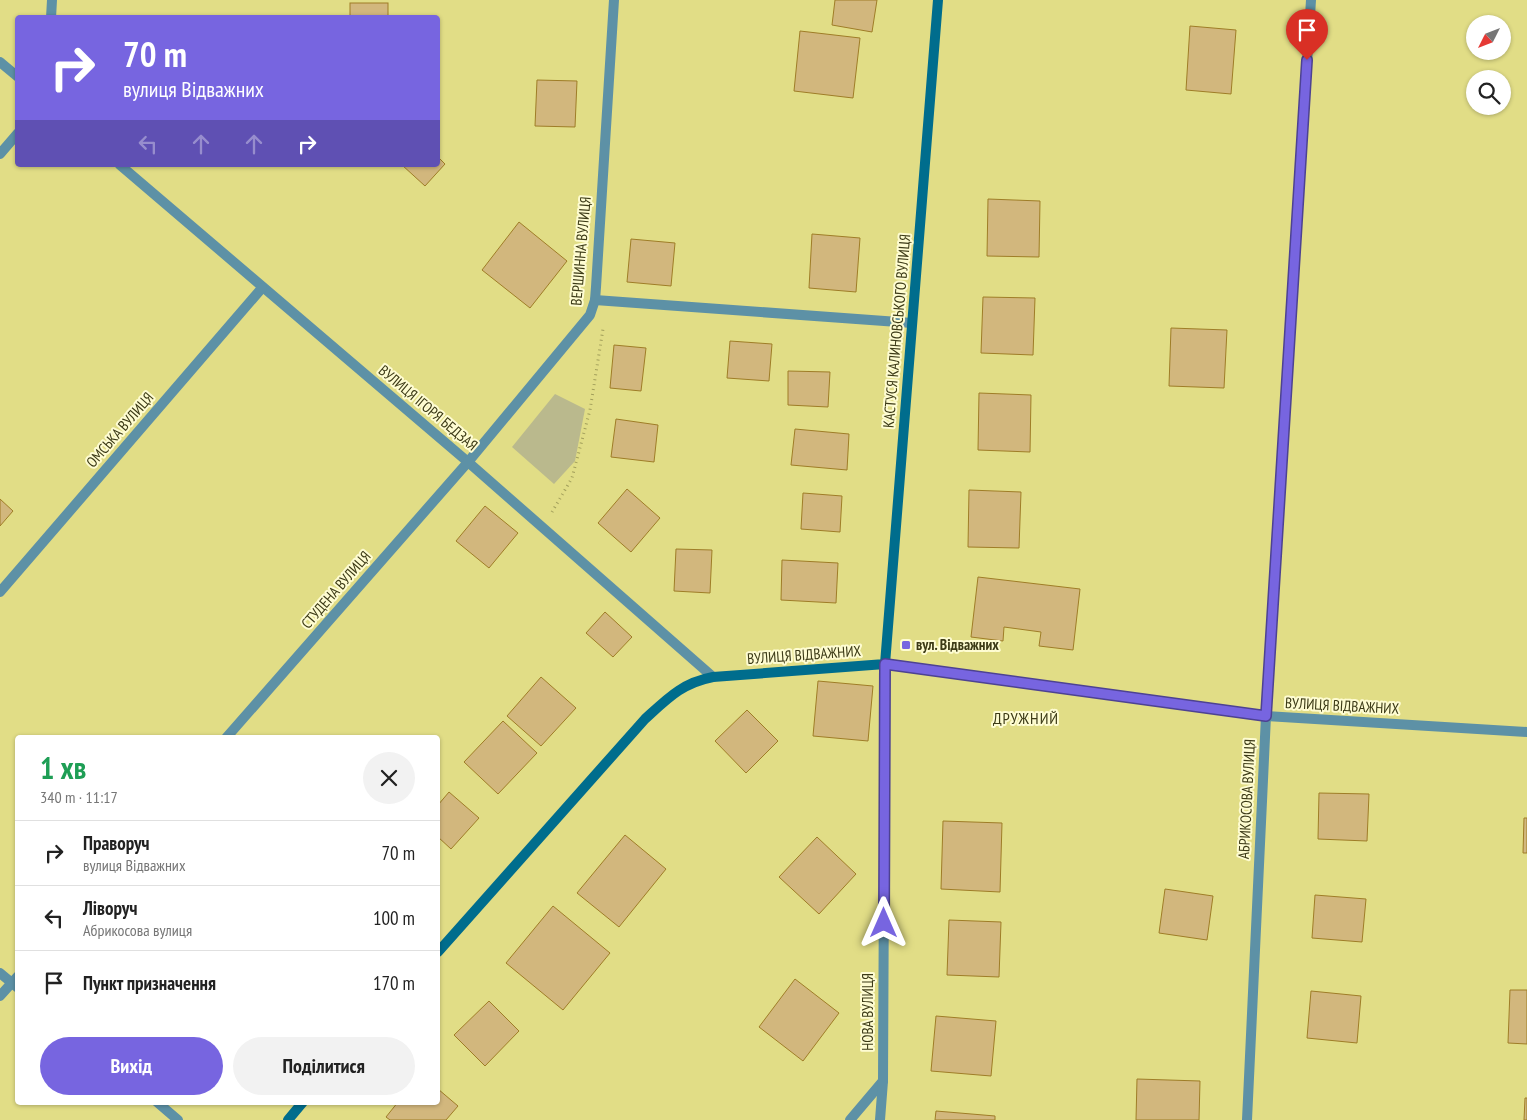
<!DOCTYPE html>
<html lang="uk">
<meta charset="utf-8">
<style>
body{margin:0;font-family:"PT Sans Narrow",sans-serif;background:#f2f2f2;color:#222;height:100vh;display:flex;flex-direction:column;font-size:19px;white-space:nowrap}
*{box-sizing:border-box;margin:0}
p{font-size:16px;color:#767676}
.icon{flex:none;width:28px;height:28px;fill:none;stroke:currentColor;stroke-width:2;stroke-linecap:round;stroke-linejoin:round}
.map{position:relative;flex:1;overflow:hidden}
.sheet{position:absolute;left:15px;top:735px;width:425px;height:370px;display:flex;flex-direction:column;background:#fff;border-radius:5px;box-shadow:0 1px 4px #0004}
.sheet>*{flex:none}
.guide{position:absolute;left:15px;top:15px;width:425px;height:152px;border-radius:5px;box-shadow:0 1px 4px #0004;background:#7765e0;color:#fff;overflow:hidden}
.needle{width:32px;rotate:228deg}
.fabs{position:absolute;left:1466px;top:15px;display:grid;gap:10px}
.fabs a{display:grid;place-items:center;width:45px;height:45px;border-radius:50%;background:#fff;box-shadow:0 1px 4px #0004;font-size:25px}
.pin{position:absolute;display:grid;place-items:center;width:42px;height:42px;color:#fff;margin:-51px -21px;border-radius:50% 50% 50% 0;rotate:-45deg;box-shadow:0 0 5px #0007}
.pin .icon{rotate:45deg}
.me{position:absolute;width:55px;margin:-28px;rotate:0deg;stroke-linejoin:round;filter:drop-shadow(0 0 4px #0008)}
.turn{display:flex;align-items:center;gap:18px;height:105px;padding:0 25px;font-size:22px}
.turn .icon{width:65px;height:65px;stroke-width:2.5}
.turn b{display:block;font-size:35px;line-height:42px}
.lanes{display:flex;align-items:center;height:48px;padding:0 25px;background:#0003;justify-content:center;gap:25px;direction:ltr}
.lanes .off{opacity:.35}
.round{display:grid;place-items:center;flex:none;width:52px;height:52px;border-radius:26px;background:#f2f2f2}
.head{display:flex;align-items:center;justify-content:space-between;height:85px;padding:0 25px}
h1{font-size:30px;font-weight:600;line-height:38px;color:#1e9e55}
.button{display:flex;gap:10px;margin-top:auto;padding:10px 25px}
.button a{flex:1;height:58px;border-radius:30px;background:#7765e0;color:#fff;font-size:20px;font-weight:600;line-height:58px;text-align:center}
.button a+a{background:#f2f2f2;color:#222}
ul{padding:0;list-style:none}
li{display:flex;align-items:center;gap:15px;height:65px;padding:0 25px;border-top:1px solid #e0e0e0}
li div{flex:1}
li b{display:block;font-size:19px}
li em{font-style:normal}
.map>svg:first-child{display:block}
</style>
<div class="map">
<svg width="1527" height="1120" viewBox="0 0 1527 1120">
<rect width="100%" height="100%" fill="#e1dd86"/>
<polygon fill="#bab98d" points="555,394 585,409 575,461 554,484 512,447"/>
<g fill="#d2b77d" stroke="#9f7d27">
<polygon points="835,0 877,0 872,32 832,25"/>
<rect x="350" y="3" width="38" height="15"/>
<polygon points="1190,26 1236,30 1231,94 1186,90"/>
<polygon points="800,31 860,38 853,98 794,91"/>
<polygon points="537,80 577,81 575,127 535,126"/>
<polygon points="438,157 445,164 425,186 402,165 438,165"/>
<polygon points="988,199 1040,201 1039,257 987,256"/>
<polygon points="519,222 567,261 530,308 482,270"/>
<polygon points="812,234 860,238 856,292 809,288"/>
<polygon points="631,239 675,243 671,286 627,282"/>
<polygon points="983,297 1035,298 1033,355 981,353"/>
<polygon points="1171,328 1227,330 1224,388 1169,386"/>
<polygon points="730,341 772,344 769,381 727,378"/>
<polygon points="614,345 646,348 641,391 610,388"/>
<polygon points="788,371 830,372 828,407 788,405"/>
<polygon points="979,393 1031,395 1030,452 978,450"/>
<polygon points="616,419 658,425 654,462 611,457"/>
<polygon points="795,429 849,434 847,470 791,465"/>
<polygon points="627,489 660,518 631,552 598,523"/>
<polygon points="969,490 1021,492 1019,548 968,547"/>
<polygon points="803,493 842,496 840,532 801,529"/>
<polygon points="0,499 13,511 0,526"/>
<polygon points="485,506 518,533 489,568 456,541"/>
<polygon points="676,549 712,550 710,593 674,591"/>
<polygon points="782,560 838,563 836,603 781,600"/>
<polygon points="978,577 1080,589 1073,650 1039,646 1041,632 1004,627 1003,641 971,637"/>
<polygon points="605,612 632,637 613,657 586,633"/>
<polygon points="541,677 576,708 541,746 507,716"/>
<polygon points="818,681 873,686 868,741 813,736"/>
<polygon points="747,710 778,741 746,773 715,741"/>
<polygon points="503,721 537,753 498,794 464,762"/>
<polygon points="449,792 479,818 451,849 438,837 438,805"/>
<polygon points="1319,793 1369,794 1367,841 1318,839"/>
<polygon points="1524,818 1527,818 1527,853 1523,853"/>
<polygon points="943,821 1002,823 1000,892 941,889"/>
<polygon points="625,835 666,869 619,927 577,893"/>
<polygon points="817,837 856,874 819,914 779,877"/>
<polygon points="1165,889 1213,896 1207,940 1159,933"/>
<polygon points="1315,895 1366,899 1362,942 1312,938"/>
<polygon points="553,906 610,953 563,1010 506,963"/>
<polygon points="949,920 1001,922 999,977 947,975"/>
<polygon points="795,979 839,1013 803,1061 759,1027"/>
<polygon points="1510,990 1527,990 1527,1044 1508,1043"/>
<polygon points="1311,991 1361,996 1357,1043 1307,1038"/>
<polygon points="489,1001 519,1031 485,1066 454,1035"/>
<polygon points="936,1016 996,1021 991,1076 931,1071"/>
<polygon points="1137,1079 1200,1081 1199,1120 1136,1120"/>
<polygon points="438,1089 458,1106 446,1120 390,1120 386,1117 398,1102 438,1102"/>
<polygon points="1525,1098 1527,1098 1527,1120 1524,1120"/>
<polygon points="936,1111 995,1116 995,1120 935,1120"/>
</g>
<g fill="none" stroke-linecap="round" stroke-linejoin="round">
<polyline stroke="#a29f5b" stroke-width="3" stroke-dasharray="1 4" stroke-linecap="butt" points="552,512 572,478 590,410 603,329"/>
<polyline stroke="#5d91a6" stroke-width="10" points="595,300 912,323"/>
<g stroke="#5d91a6" stroke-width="10">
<polyline points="51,18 52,0"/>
<polyline points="0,62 18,77"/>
<polyline points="0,154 18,133"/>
<polyline points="120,165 468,462 713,677"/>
<polyline points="0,592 262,288"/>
<polyline points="226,738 468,462 590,315 595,300 596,287 614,0"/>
<polyline points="0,973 18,988"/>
<polyline points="0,996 18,976"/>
<polyline points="157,1102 178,1120"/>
<polyline points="850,1120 883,1081"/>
<polyline points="880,1120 883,1081 885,664 1266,716 1527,732"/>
<polyline points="1247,1120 1266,716 1311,0"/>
</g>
<g stroke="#006d8d" stroke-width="10">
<path d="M 438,952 L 645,719 C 668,698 682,683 713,677 L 885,664 L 938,0"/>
<polyline points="288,1120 303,1102"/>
</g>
</g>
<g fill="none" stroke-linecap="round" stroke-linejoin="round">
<defs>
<polyline id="route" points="884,923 885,664 1266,716 1307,60"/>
</defs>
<use href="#route" stroke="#4d4292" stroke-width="12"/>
<use href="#route" stroke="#7765e0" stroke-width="9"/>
</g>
<rect fill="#7765e0" stroke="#fefcd2" stroke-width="2" x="901" y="640" width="10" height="10" rx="2.5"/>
<g text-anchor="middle" stroke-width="4" stroke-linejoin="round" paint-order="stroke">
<g font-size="15" fill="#3c3a16" stroke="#fefcd2">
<text transform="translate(581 251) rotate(-85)" y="5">ВЕРШИННА ВУЛИЦЯ</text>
<text transform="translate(897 331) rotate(-85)" y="5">КАСТУСЯ КАЛИНОВСЬКОГО ВУЛИЦЯ</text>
<text transform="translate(428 408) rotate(40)" y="5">ВУЛИЦЯ ІГОРЯ БЕДЗАЯ</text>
<text transform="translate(120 430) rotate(-49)" y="5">ОМСЬКА ВУЛИЦЯ</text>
<text transform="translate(336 590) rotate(-49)" y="5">СТУДЕНА ВУЛИЦЯ</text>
<text transform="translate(804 655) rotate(-4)" y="5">ВУЛИЦЯ ВІДВАЖНИХ</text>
<text transform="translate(1342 706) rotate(3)" y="5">ВУЛИЦЯ ВІДВАЖНИХ</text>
<text transform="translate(1247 799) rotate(-87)" y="5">АБРИКОСОВА ВУЛИЦЯ</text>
<text transform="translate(868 1012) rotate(-90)" y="5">НОВА ВУЛИЦЯ</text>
</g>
<g font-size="15" font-weight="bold" fill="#3c3a16" stroke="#fefcd2" text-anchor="start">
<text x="916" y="650">вул. Відважних</text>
</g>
<g font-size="16" letter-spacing="1" fill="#3c3a16" stroke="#fefcd2">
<text x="1026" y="724">ДРУЖНИЙ</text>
</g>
</g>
</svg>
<div class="fabs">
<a><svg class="needle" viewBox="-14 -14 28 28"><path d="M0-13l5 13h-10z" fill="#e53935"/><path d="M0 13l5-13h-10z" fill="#767676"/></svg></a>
<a><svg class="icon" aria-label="search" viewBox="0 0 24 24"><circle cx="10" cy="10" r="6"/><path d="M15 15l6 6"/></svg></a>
</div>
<div class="pin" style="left:1307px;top:60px;background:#d93025"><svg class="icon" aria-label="arrive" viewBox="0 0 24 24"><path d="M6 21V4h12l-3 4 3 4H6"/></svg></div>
<svg class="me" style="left:884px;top:923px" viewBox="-20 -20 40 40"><path d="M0-17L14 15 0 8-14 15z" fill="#7765e0" stroke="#fff" stroke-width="4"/></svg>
<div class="guide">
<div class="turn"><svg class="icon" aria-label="right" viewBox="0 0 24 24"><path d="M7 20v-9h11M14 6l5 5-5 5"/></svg><div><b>70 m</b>вулиця Відважних</div></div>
<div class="lanes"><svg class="icon off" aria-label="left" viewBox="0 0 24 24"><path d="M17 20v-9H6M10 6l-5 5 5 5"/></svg><svg class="icon off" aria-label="ahead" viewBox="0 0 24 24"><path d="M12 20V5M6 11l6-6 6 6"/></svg><svg class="icon off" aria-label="ahead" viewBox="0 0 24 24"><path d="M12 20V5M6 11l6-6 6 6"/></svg><svg class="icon" aria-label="right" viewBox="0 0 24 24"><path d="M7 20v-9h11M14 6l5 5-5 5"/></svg></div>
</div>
<section class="sheet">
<div class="head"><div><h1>1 хв</h1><p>340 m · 11:17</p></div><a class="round"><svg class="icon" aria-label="close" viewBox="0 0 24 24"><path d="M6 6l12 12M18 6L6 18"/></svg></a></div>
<ul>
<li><svg class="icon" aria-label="right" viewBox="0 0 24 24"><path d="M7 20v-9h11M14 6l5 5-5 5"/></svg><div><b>Праворуч</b><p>вулиця Відважних</p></div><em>70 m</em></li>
<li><svg class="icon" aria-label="left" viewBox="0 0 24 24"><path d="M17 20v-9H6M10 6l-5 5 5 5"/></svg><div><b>Ліворуч</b><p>Абрикосова вулиця</p></div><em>100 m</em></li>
<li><svg class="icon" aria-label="arrive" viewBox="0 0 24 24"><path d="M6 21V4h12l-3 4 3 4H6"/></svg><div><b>Пункт призначення</b></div><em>170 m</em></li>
</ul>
<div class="button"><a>Вихід</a><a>Поділитися</a></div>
</section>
</div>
